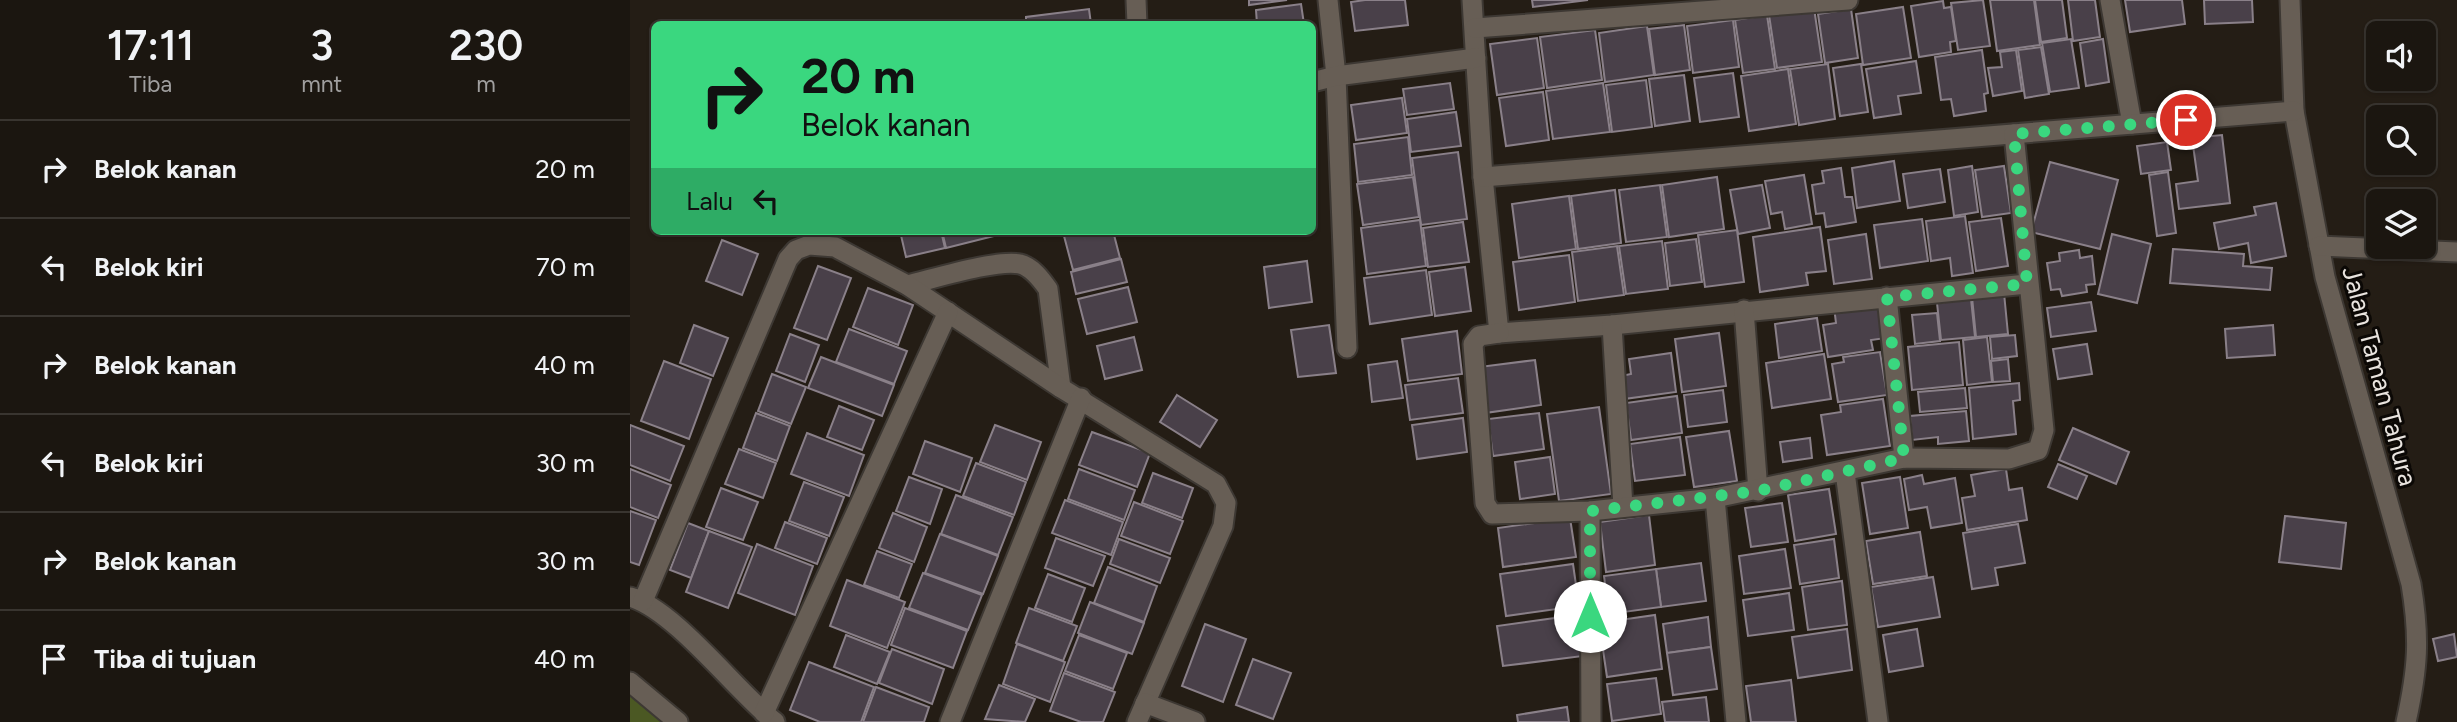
<!DOCTYPE html>
<html lang="id">
<style>
body{margin:0;font-family:Figtree,sans-serif;background:#28231e;color:#f1f3f6;height:100vh;display:flex;flex-direction:column;font-size:26px;white-space:nowrap}
*{box-sizing:border-box;margin:0}
p{font-size:23px;color:#a09f9f}
.icon{flex:none;width:38px;height:38px;fill:none;stroke:currentColor;stroke-width:2;stroke-linecap:round;stroke-linejoin:round}
.map{position:relative;flex:1;overflow:hidden}
.sheet{display:flex;flex-direction:column;background:#1b1610;width:630px}
.sheet>*{flex:none}
.top-card{position:absolute;left:21px;top:21px;width:665px;height:214px;border-radius:10px;box-shadow:0 2px 5px #0004,0 0 0 2px #393530;background:#3ad77f;color:#111;overflow:hidden}
.fabs{position:absolute;left:1736px;top:21px;display:grid;gap:14px}
.fabs a{display:grid;place-items:center;width:70px;height:70px;border-radius:10px;background:#1b1610;box-shadow:0 2px 5px #0004,0 0 0 2px #393530;font-size:35px}
.pin{position:absolute;display:grid;place-items:center;width:60px;height:60px;color:#fff;margin:-30px;border:4px solid #fff;border-radius:50%;box-shadow:0 2px 7px #0007}
.me{position:absolute;width:77px;margin:-38px;rotate:0deg;stroke-linejoin:round;filter:drop-shadow(0 0 5px #0008)}
.turn{display:flex;align-items:center;gap:24px;height:147px;padding:0 35px;font-size:32px}
.turn .icon{width:91px;height:91px;stroke-width:2.5}
.turn b{display:block;font-size:49px;line-height:60px}
.then{display:flex;align-items:center;height:66px;padding:0 35px;background:#0003;gap:14px;font-size:26px}
.eta{display:flex;justify-content:space-evenly;align-items:center;height:119px;text-align:center}
.eta b{font-size:42px;font-weight:600;line-height:49px}
ul{padding:0;list-style:none}
li{display:flex;align-items:center;gap:21px;height:98px;padding:0 35px;border-top:2px solid #393530}
li div{flex:1}
li b{display:block;font-size:26px}
li em{font-style:normal}
main{display:flex;flex:1;min-height:0}
.map>svg:first-child{display:block}
</style>
<main>
<section class="sheet">
<div class="eta">
<div><b>17:11</b><p>Tiba</p></div>
<div><b>3</b><p>mnt</p></div>
<div><b>230</b><p>m</p></div>
</div>
<ul>
<li><svg class="icon" aria-label="right" viewBox="0 0 24 24"><path d="M7 20v-9h11M14 6l5 5-5 5"/></svg><div><b>Belok kanan</b></div><em>20 m</em></li>
<li><svg class="icon" aria-label="left" viewBox="0 0 24 24"><path d="M17 20v-9H6M10 6l-5 5 5 5"/></svg><div><b>Belok kiri</b></div><em>70 m</em></li>
<li><svg class="icon" aria-label="right" viewBox="0 0 24 24"><path d="M7 20v-9h11M14 6l5 5-5 5"/></svg><div><b>Belok kanan</b></div><em>40 m</em></li>
<li><svg class="icon" aria-label="left" viewBox="0 0 24 24"><path d="M17 20v-9H6M10 6l-5 5 5 5"/></svg><div><b>Belok kiri</b></div><em>30 m</em></li>
<li><svg class="icon" aria-label="right" viewBox="0 0 24 24"><path d="M7 20v-9h11M14 6l5 5-5 5"/></svg><div><b>Belok kanan</b></div><em>30 m</em></li>
<li><svg class="icon" aria-label="arrive" viewBox="0 0 24 24"><path d="M6 21V4h12l-3 4 3 4H6"/></svg><div><b>Tiba di tujuan</b></div><em>40 m</em></li>
</ul>
</section>
<div class="map">
<svg width="1827" height="722" viewBox="0 0 1827 722">
<rect width="100%" height="100%" fill="#241d15"/>
<polygon fill="#4b5823" points="0,693 53,722 0,722"/>
<g fill="#494049" stroke="#8a8089" stroke-width="2">
<polygon points="619,0 657,0 619,5"/>
<polygon points="735,0 775,0 778,25 725,31 721,2"/>
<polygon points="902,0 958,0 903,7"/>
<polygon points="1353,0 1360,46 1328,50 1321,3"/>
<polygon points="1360,0 1404,0 1410,45 1367,51"/>
<polygon points="1405,0 1432,0 1437,38 1411,42"/>
<polygon points="1438,0 1465,0 1470,37 1443,41"/>
<polygon points="1495,0 1552,0 1555,24 1500,32"/>
<polygon points="1574,0 1622,0 1623,22 1575,24"/>
<polygon points="1313,1 1314,8 1321,7 1326,41 1320,42 1321,52 1289,57 1281,6"/>
<polygon points="671,4 674,24 627,24 626,10"/>
<polygon points="1273,7 1281,58 1233,65 1226,14"/>
<polygon points="1184,8 1192,62 1147,68 1139,15"/>
<polygon points="459,9 461,24 396,24 396,17"/>
<polygon points="1221,9 1228,58 1195,63 1188,14"/>
<polygon points="1137,15 1145,69 1113,73 1105,20"/>
<polygon points="1103,20 1109,67 1063,73 1057,26"/>
<polygon points="1054,25 1060,70 1025,75 1019,29"/>
<polygon points="1017,26 1024,75 975,82 969,33"/>
<polygon points="965,30 972,80 917,88 910,37"/>
<polygon points="907,38 914,88 867,95 860,44"/>
<polygon points="1441,39 1449,88 1420,92 1412,43"/>
<polygon points="1473,39 1479,82 1456,86 1450,43"/>
<polygon points="1411,47 1419,94 1395,98 1388,50"/>
<polygon points="1352,50 1358,93 1354,94 1356,111 1324,116 1321,99 1311,100 1305,57"/>
<polygon points="1386,50 1392,91 1363,96 1358,68 1372,67 1370,52"/>
<polygon points="1286,61 1291,93 1268,96 1271,114 1244,118 1236,69"/>
<polygon points="1198,64 1205,119 1169,125 1160,69"/>
<polygon points="1231,64 1238,112 1210,116 1203,68"/>
<polygon points="1158,69 1166,124 1119,131 1111,76"/>
<polygon points="1103,73 1109,117 1070,122 1064,78"/>
<polygon points="1054,75 1060,121 1025,126 1019,79"/>
<polygon points="1016,80 1022,127 982,132 976,85"/>
<polygon points="820,83 824,109 777,115 773,89"/>
<polygon points="973,83 980,132 923,139 916,91"/>
<polygon points="913,92 919,140 876,146 869,98"/>
<polygon points="772,98 777,133 726,140 721,105"/>
<polygon points="826,112 831,146 781,152 777,119"/>
<polygon points="1592,135 1600,203 1549,209 1546,184 1568,181 1562,138"/>
<polygon points="778,137 782,175 728,182 724,144"/>
<polygon points="1537,142 1541,170 1511,174 1507,146"/>
<polygon points="828,152 837,219 791,225 782,158"/>
<polygon points="1264,161 1270,201 1227,208 1222,168"/>
<polygon points="1420,162 1488,180 1470,249 1401,232"/>
<polygon points="1342,166 1348,212 1324,216 1318,170"/>
<polygon points="1374,166 1381,213 1352,217 1345,170"/>
<polygon points="1211,168 1215,197 1222,197 1226,222 1196,227 1194,213 1186,214 1182,185 1194,183 1192,171"/>
<polygon points="1310,169 1315,202 1278,208 1273,174"/>
<polygon points="1538,172 1546,233 1527,236 1519,175"/>
<polygon points="1174,175 1182,224 1155,229 1152,212 1141,214 1135,181"/>
<polygon points="783,177 789,217 733,225 727,184"/>
<polygon points="1087,177 1094,229 1039,237 1032,185"/>
<polygon points="1030,185 1037,237 996,242 989,190"/>
<polygon points="1132,185 1140,228 1108,234 1100,190"/>
<polygon points="985,190 991,243 948,249 941,196"/>
<polygon points="939,196 946,249 889,258 882,204"/>
<polygon points="1646,203 1656,256 1621,263 1618,243 1589,249 1584,223 1626,215 1624,207"/>
<polygon points="1335,216 1343,273 1322,276 1320,258 1301,261 1296,221"/>
<polygon points="1371,218 1378,266 1346,271 1339,222"/>
<polygon points="1292,219 1298,261 1250,268 1244,225"/>
<polygon points="790,220 796,266 737,274 731,228"/>
<polygon points="833,222 839,262 798,267 793,228"/>
<polygon points="1190,227 1196,271 1176,273 1178,285 1130,292 1123,237"/>
<polygon points="1107,230 1114,282 1075,287 1068,235"/>
<polygon points="270,231 311,231 315,248 276,257"/>
<polygon points="312,231 379,231 380,232 316,248"/>
<polygon points="454,231 483,231 490,258 443,270 434,236"/>
<polygon points="1236,234 1242,279 1204,284 1198,240"/>
<polygon points="1482,234 1521,244 1507,303 1468,294"/>
<polygon points="1066,239 1072,282 1040,286 1035,243"/>
<polygon points="92,240 128,254 112,295 76,281"/>
<polygon points="1032,241 1038,289 996,294 989,246"/>
<polygon points="987,246 994,295 948,301 942,252"/>
<polygon points="1543,249 1614,254 1613,266 1642,268 1640,290 1540,283"/>
<polygon points="1449,250 1450,258 1462,256 1465,284 1456,285 1457,292 1432,296 1430,289 1421,290 1417,263 1430,261 1429,253"/>
<polygon points="939,255 945,302 889,310 883,262"/>
<polygon points="491,259 497,282 446,294 441,272"/>
<polygon points="677,261 682,302 639,308 634,267"/>
<polygon points="188,266 221,278 197,340 164,328"/>
<polygon points="835,267 841,311 805,316 799,272"/>
<polygon points="796,270 802,315 740,324 734,278"/>
<polygon points="498,287 507,322 457,334 448,299"/>
<polygon points="238,288 283,305 268,345 223,327"/>
<polygon points="1374,293 1378,334 1346,337 1342,297"/>
<polygon points="1341,299 1345,337 1311,340 1307,303"/>
<polygon points="1250,300 1256,338 1241,340 1243,350 1198,357 1193,325 1206,323 1204,307"/>
<polygon points="1461,302 1466,331 1421,337 1417,308"/>
<polygon points="1307,313 1310,341 1285,344 1282,315"/>
<polygon points="1187,318 1192,351 1149,358 1145,324"/>
<polygon points="64,325 98,338 83,376 50,363"/>
<polygon points="699,325 706,373 668,377 661,330"/>
<polygon points="1643,325 1645,355 1597,358 1595,329"/>
<polygon points="219,329 277,351 264,384 206,362"/>
<polygon points="827,331 832,374 778,381 772,339"/>
<polygon points="1089,333 1096,386 1052,392 1045,339"/>
<polygon points="160,334 189,345 175,382 146,371"/>
<polygon points="1385,335 1387,356 1362,359 1360,337"/>
<polygon points="504,337 512,370 475,379 467,346"/>
<polygon points="1357,337 1362,382 1337,385 1333,340"/>
<polygon points="1329,342 1333,385 1282,390 1278,347"/>
<polygon points="1457,344 1462,374 1428,379 1423,349"/>
<polygon points="1250,352 1257,395 1208,402 1202,364 1214,362 1213,357"/>
<polygon points="1041,353 1046,392 994,399 991,376 1001,374 999,359"/>
<polygon points="1194,354 1201,399 1142,408 1136,363"/>
<polygon points="191,357 264,385 252,416 178,388"/>
<polygon points="1378,359 1380,381 1363,382 1361,361"/>
<polygon points="905,360 911,405 855,413 849,367"/>
<polygon points="34,361 81,379 59,439 11,421"/>
<polygon points="767,361 773,398 742,402 738,365"/>
<polygon points="142,374 176,387 161,424 128,411"/>
<polygon points="828,378 833,413 780,420 775,385"/>
<polygon points="1389,383 1390,400 1383,401 1386,434 1343,439 1339,388"/>
<polygon points="1335,388 1337,408 1290,412 1288,392"/>
<polygon points="1093,390 1097,422 1058,427 1054,395"/>
<polygon points="547,395 587,420 570,447 530,422"/>
<polygon points="1047,396 1052,433 1001,440 996,403"/>
<polygon points="1253,399 1260,446 1197,455 1191,415 1211,412 1210,405"/>
<polygon points="209,406 244,420 232,450 197,437"/>
<polygon points="969,407 981,494 929,501 917,414"/>
<polygon points="1336,411 1339,441 1308,444 1308,437 1282,440 1280,416"/>
<polygon points="126,413 160,426 147,461 113,448"/>
<polygon points="909,413 914,449 863,456 858,419"/>
<polygon points="833,418 837,452 787,459 782,425"/>
<polygon points="0,425 54,446 40,481 0,465"/>
<polygon points="365,425 411,442 397,480 350,462"/>
<polygon points="1443,428 1499,452 1486,484 1429,460"/>
<polygon points="1099,431 1107,481 1064,487 1056,437"/>
<polygon points="462,432 520,453 507,487 449,465"/>
<polygon points="177,433 234,455 219,496 161,474"/>
<polygon points="1050,437 1055,475 1005,481 1000,444"/>
<polygon points="1180,438 1182,458 1153,462 1150,442"/>
<polygon points="295,441 342,458 330,492 283,474"/>
<polygon points="109,449 146,463 133,498 95,484"/>
<polygon points="920,457 925,494 890,499 885,462"/>
<polygon points="346,463 396,482 384,515 333,496"/>
<polygon points="1428,464 1457,476 1447,499 1418,487"/>
<polygon points="0,469 41,485 28,518 0,507"/>
<polygon points="449,469 505,490 494,520 438,499"/>
<polygon points="1376,469 1379,490 1392,488 1397,520 1337,530 1332,498 1345,496 1341,475"/>
<polygon points="523,473 563,488 552,518 512,503"/>
<polygon points="1292,475 1294,484 1325,478 1332,523 1301,528 1297,507 1279,510 1274,479"/>
<polygon points="279,477 312,489 300,524 266,511"/>
<polygon points="1270,477 1278,528 1240,534 1232,483"/>
<polygon points="174,482 214,497 199,536 159,521"/>
<polygon points="91,488 128,502 113,540 76,527"/>
<polygon points="1199,489 1206,534 1165,541 1158,495"/>
<polygon points="326,495 383,517 368,555 311,534"/>
<polygon points="435,500 493,522 481,555 422,533"/>
<polygon points="504,502 553,521 540,554 491,536"/>
<polygon points="1152,503 1158,542 1121,547 1115,508"/>
<polygon points="0,511 26,520 9,565 0,562"/>
<polygon points="263,513 297,527 284,562 249,548"/>
<polygon points="1019,515 1025,565 976,572 970,522"/>
<polygon points="1655,516 1716,523 1711,569 1649,562"/>
<polygon points="940,518 946,557 873,567 868,528"/>
<polygon points="155,522 197,538 187,564 145,548"/>
<polygon points="58,523 79,531 61,578 40,570"/>
<polygon points="1388,524 1395,563 1365,568 1368,585 1342,589 1333,533"/>
<polygon points="79,531 122,547 98,608 56,592"/>
<polygon points="1290,532 1297,576 1243,584 1236,541"/>
<polygon points="310,534 368,556 353,594 295,573"/>
<polygon points="426,538 475,556 463,586 415,568"/>
<polygon points="489,539 540,558 530,583 480,564"/>
<polygon points="1204,539 1209,578 1170,584 1164,545"/>
<polygon points="127,544 183,566 165,615 108,593"/>
<polygon points="1155,549 1161,588 1114,594 1109,556"/>
<polygon points="247,551 282,564 269,598 234,585"/>
<polygon points="1071,563 1076,601 1031,607 1026,569"/>
<polygon points="943,564 949,606 876,616 870,574"/>
<polygon points="478,567 527,586 514,622 464,603"/>
<polygon points="1026,569 1031,607 979,614 974,576"/>
<polygon points="293,573 352,595 338,630 279,608"/>
<polygon points="418,574 455,588 442,622 405,608"/>
<polygon points="1303,577 1310,617 1248,627 1241,587"/>
<polygon points="217,580 275,602 257,648 200,626"/>
<polygon points="1212,581 1217,625 1178,630 1172,587"/>
<polygon points="1159,593 1164,630 1118,636 1113,600"/>
<polygon points="460,602 514,623 502,654 448,633"/>
<polygon points="275,608 337,631 323,668 261,645"/>
<polygon points="399,608 447,626 433,661 386,643"/>
<polygon points="947,615 953,656 873,666 867,626"/>
<polygon points="1025,615 1032,669 977,677 969,623"/>
<polygon points="1078,617 1081,647 1037,653 1033,624"/>
<polygon points="575,624 616,639 593,702 552,686"/>
<polygon points="1217,629 1222,670 1168,678 1162,637"/>
<polygon points="1287,629 1293,666 1259,672 1253,635"/>
<polygon points="1824,634 1827,657 1808,661 1803,639"/>
<polygon points="216,635 260,652 247,684 204,667"/>
<polygon points="449,635 497,653 483,689 435,671"/>
<polygon points="387,644 435,662 420,702 373,684"/>
<polygon points="1081,647 1087,689 1043,695 1037,653"/>
<polygon points="262,649 314,669 302,704 249,683"/>
<polygon points="623,659 661,673 643,719 606,705"/>
<polygon points="179,662 244,687 231,722 190,722 160,710"/>
<polygon points="434,673 485,692 473,722 451,722 420,711"/>
<polygon points="1026,678 1031,714 982,721 977,684"/>
<polygon points="1161,680 1166,722 1121,722 1116,686"/>
<polygon points="369,685 405,699 395,722 355,719"/>
<polygon points="246,687 299,707 294,722 233,722"/>
<polygon points="1076,697 1079,722 1035,722 1032,702"/>
<polygon points="937,707 939,722 888,722 887,715"/>
</g>
<g fill="none" stroke-linecap="round" stroke-linejoin="round">
<defs>
<g id="minor">
<polyline points="506,0 507,24"/>
<polyline points="698,0 706,76 717,348"/>
<polyline points="842,0 853,177 869,333 982,325 1397,284"/>
<polyline points="1480,0 1502,124"/>
<path d="M 1660,0 L 1664,111 L 1695,277 L 1781,584 C 1790,638 1788,668 1776,722"/>
<polyline points="845,28 1218,0"/>
<polyline points="682,82 706,76 846,58"/>
<polyline points="853,177 1664,111"/>
<polyline points="1689,246 1827,252"/>
<path d="M 277,285 C 303,279 367,259 390,264 C 402,267 411,279 418,289 L 431,388"/>
<polyline points="1257,297 1274,458"/>
<polyline points="1114,310 1128,491"/>
<polyline points="982,325 993,507"/>
<polyline points="869,333 849,336 843,344 855,503 862,514 960,511 1085,498 1274,458 1379,459 1408,450 1414,430 1384,134"/>
<polyline points="1215,472 1248,722"/>
<polyline points="1085,498 1106,722"/>
<polyline points="960,511 961,722"/>
<path d="M 0,597 C 45,610 106,691 145,722"/>
<polyline points="13,601 158,259 166,250 179,245 205,247 277,285 431,388 586,484 596,503 593,526 507,722"/>
<polyline points="0,682 48,722"/>
<polyline points="515,703 565,722"/>
<polyline points="134,713 318,312"/>
<polyline points="320,722 451,398"/>
</g>
</defs>
<use href="#minor" stroke="#3d3833" stroke-width="23"/>
<use href="#minor" stroke="#675e55" stroke-width="19"/>
</g>
<g fill="none" stroke-linecap="round" stroke-linejoin="round">
<polyline stroke="#3ad77f" stroke-width="12" stroke-dasharray="0 21.6" points="960,616 960,511 1128,491 1274,458 1257,297 1397,284 1384,134 1556,120"/>
</g>
<g text-anchor="middle" stroke-width="6" stroke-linejoin="round" paint-order="stroke">
<g font-size="26" fill="#e9e4df" stroke="#0b0805">
<text transform="translate(1750 376) rotate(75)" y="9">Jalan Taman Tahura</text>
</g>
</g>
</svg>
<div class="fabs">
<a><svg class="icon" aria-label="sound" viewBox="0 0 24 24"><path d="M4 9h4l5-4v14l-5-4H4zM17 9q2 3 0 6"/></svg></a>
<a><svg class="icon" aria-label="search" viewBox="0 0 24 24"><circle cx="10" cy="10" r="6"/><path d="M15 15l6 6"/></svg></a>
<a><svg class="icon" aria-label="layers" viewBox="0 0 24 24"><path d="M12 4l9 5-9 5-9-5zM3 14l9 5 9-5"/></svg></a>
</div>
<div class="pin" style="left:1556px;top:120px;background:#d93025"><svg class="icon" aria-label="arrive" viewBox="0 0 24 24"><path d="M6 21V4h12l-3 4 3 4H6"/></svg></div>
<svg class="me" style="left:960px;top:616px" viewBox="-20 -20 40 40"><circle r="19" fill="#fff"/><path d="M0-13L10 11 0 6-10 11z" fill="#3ad77f"/></svg>
<div class="top-card">
<div class="turn"><svg class="icon" aria-label="right" viewBox="0 0 24 24"><path d="M7 20v-9h11M14 6l5 5-5 5"/></svg><div><b>20 m</b>Belok kanan</div></div>
<div class="then">Lalu<svg class="icon" aria-label="left" viewBox="0 0 24 24"><path d="M17 20v-9H6M10 6l-5 5 5 5"/></svg></div>
</div>
</div>
</main>
